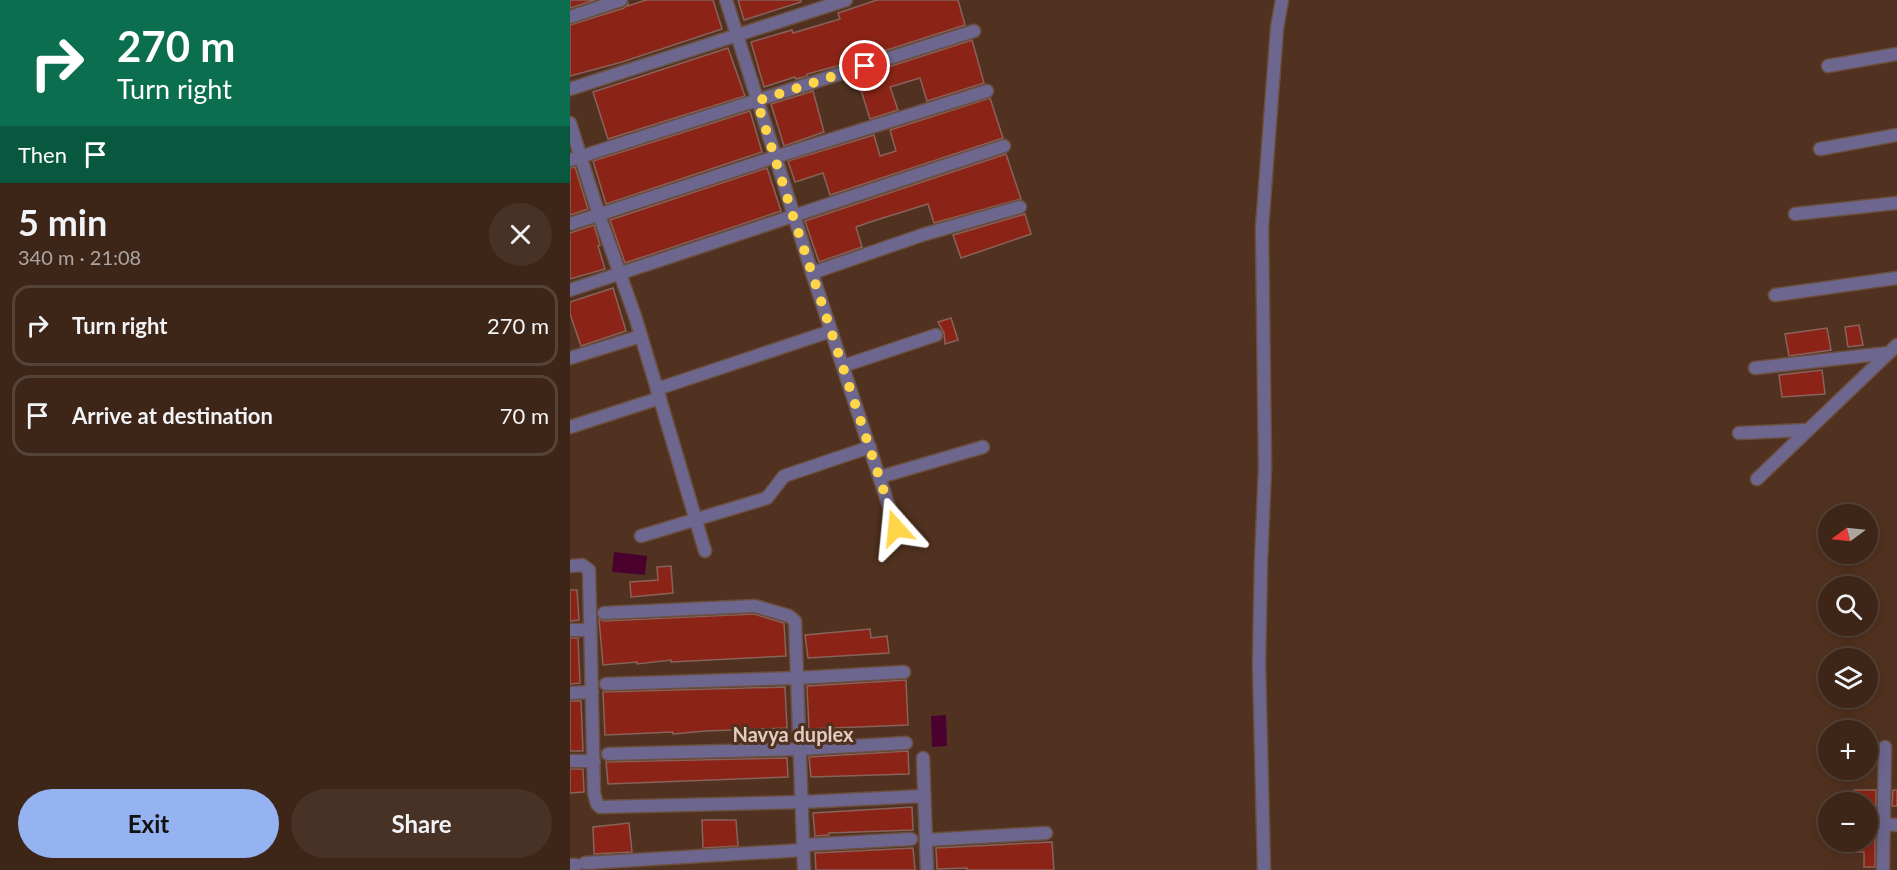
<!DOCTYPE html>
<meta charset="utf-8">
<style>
body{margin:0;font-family:Lato,sans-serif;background:#483225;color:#f1f3f6;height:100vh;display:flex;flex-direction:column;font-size:22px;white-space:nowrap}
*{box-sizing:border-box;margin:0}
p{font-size:20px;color:#ada5a2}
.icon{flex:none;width:33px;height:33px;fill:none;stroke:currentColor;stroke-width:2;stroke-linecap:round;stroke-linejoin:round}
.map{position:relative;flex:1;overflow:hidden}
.side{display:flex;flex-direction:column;background:#3d2618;width:570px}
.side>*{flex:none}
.hud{background:#0b6e4f;color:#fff;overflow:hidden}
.needle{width:39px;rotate:255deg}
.tools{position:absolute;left:1248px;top:504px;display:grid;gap:12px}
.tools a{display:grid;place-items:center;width:60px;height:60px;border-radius:50%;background:#3d2618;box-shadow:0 3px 15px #0003,0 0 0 2px #564337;font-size:30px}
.pin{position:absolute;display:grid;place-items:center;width:51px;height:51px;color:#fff;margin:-26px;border:3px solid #fff;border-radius:50%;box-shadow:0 2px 6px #0007}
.me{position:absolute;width:66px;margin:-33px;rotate:342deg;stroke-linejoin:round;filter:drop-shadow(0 0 4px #0008)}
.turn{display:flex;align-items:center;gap:21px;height:126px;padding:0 18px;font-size:27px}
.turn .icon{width:78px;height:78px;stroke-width:2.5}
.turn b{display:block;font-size:42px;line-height:51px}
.then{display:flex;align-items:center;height:57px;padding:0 18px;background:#0003;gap:12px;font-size:22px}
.round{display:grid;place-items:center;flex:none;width:63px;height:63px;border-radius:32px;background:#483225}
.overview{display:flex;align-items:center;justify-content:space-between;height:102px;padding:0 18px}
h1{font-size:36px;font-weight:700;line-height:45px}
.action{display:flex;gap:12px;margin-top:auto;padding:12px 18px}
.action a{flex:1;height:69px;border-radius:36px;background:#95b2f1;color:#111;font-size:24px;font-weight:700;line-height:69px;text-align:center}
.action a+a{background:#483225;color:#f1f3f6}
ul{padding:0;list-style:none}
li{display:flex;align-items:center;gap:18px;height:81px;margin:0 12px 9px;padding:0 6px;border:3px solid #564337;border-radius:18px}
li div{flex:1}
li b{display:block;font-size:22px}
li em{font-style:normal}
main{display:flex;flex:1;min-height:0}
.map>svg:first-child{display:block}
</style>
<main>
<section class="side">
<div class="hud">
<div class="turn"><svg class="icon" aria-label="right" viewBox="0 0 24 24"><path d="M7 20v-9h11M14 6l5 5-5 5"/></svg><div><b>270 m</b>Turn right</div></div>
<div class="then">Then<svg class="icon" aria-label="arrive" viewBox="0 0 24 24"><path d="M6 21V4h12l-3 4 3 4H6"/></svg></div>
</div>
<div class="overview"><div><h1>5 min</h1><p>340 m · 21:08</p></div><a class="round"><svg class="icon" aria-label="close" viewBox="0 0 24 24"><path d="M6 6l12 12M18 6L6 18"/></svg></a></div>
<ul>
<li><svg class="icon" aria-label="right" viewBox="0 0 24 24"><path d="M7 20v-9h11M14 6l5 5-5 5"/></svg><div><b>Turn right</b></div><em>270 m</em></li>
<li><svg class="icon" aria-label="arrive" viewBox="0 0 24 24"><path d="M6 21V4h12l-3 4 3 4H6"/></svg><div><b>Arrive at destination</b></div><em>70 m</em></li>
</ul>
<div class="action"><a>Exit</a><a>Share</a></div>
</section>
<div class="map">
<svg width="1327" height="870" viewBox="0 0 1327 870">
<rect width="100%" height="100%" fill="#513220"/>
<g fill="#4b012e">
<polygon points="44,552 77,556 75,575 42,572"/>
<polygon points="376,715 377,746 362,747 361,716"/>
</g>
<g fill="#8b2417" stroke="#89625b" stroke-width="1.5">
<polygon points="0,0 25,0 0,8"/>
<polygon points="76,0 143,0 152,29 52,62 0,76 0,25 54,8 58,4 58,6"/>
<polygon points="168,0 231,0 231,2 174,20"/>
<polygon points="307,0 388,0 395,25 267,66 237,74 237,76 226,79 225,77 194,87 181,42 222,30 223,33 270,19 268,13"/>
<polygon points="402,40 414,83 357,101 350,78 320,87 328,110 300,119 287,77"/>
<polygon points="158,48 175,96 38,139 23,92"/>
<polygon points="243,91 254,132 214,146 201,104"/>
<polygon points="420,98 433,138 260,195 253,173 225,182 218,161 304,135 310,156 326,151 320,130"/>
<polygon points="180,111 192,152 36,204 23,161"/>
<polygon points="436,154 451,199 364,223 358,204 300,222 286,227 292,247 249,262 235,221"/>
<polygon points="5,167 18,209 0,215 0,168"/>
<polygon points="197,168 211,211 55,263 40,220"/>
<polygon points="455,214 461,234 391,258 383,235"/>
<polygon points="24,225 30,245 28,246 35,269 0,279 0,233"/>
<polygon points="43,288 56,331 11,346 0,314 0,302"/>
<polygon points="381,318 388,340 375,344 374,333 368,322"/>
<polygon points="1289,325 1293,345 1278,347 1275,327"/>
<polygon points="1257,328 1261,350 1219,356 1215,334"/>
<polygon points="1252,370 1255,394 1212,397 1209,375"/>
<polygon points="101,566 103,593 61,597 60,582 88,580 87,567"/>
<polygon points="0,590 7,590 9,620 0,621"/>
<polygon points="184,614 214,623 216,656 101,662 101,660 67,664 67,662 33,665 29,619 34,621"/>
<polygon points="300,629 301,638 317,636 319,653 238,658 235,635"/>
<polygon points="0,638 8,638 10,683 0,684"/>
<polygon points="336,680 338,725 239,729 237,686"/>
<polygon points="215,687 217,728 136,731 103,734 103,732 35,735 33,692"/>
<polygon points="0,701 11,701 13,751 0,751"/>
<polygon points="338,751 339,774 241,777 239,757"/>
<polygon points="217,758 218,777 38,784 36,762"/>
<polygon points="0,769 13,769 14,792 0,793"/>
<polygon points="1284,790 1306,790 1306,806 1298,806 1298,802 1284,802"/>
<polygon points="1323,790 1327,790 1327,806 1322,806"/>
<polygon points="342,807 343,830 259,833 259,835 245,836 243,813"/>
<polygon points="132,820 166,820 168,846 133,848"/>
<polygon points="1298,822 1305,823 1305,867 1294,867 1294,852 1287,852 1287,842 1298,842"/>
<polygon points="59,823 62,852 24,854 23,827"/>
<polygon points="482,842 484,870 397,870 397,868 367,869 366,848"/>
<polygon points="343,848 345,870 246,870 245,853"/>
</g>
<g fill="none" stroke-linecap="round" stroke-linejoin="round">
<defs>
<g id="minor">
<polyline points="156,0 242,273 352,235 450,207"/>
<polyline points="0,17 51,0"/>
<polyline points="1258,66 1327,54"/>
<polyline points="0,89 276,0"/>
<polyline points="0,123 29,215 65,316 87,389 261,331"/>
<polyline points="1250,149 1327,135"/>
<polyline points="0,160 404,31"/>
<polyline points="1225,214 1327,203"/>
<polyline points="0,224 205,157 417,91"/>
<polyline points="242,273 326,528"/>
<polyline points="0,290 434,146"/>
<polyline points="1205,295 1327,278"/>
<polyline points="0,358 71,336"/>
<polyline points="273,366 366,335"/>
<polyline points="1185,368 1318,353"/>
<polyline points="87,389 135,551"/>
<polyline points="0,427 90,398"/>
<polyline points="1169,433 1237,430"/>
<polyline points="310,477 413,447"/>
<polyline points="1187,479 1327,345"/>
<polyline points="71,536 197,498 214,476 300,447"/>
<polyline points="0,566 12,565 19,570 24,793 27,804 30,807 232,802 354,796"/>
<polyline points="34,613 185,606 219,616 225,621 234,870"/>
<polyline points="0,630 20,630"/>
<polyline points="36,684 227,678 334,672"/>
<polyline points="0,693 22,692"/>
<polyline points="38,754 230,749 336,743"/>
<polyline points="353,758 357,870"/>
<polyline points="0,761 24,761"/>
<polyline points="1313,824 1327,825"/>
<polyline points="356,840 476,833"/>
<polyline points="233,845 341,839"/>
<polyline points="15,863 233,850"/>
<polyline points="0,865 6,865"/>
<polyline points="1313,870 1315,747"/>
</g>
<polyline id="tertiary" points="694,870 689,663 691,562 695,467 692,228 707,28 712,0"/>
</defs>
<use href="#minor" stroke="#6b4e3d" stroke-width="15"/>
<use href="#tertiary" stroke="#6b4e3d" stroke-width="15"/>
<use href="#minor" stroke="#6d678f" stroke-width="12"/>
<use href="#tertiary" stroke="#6d678f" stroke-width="12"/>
</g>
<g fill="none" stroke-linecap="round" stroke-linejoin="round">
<polyline stroke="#ffd54a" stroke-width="10" stroke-dasharray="0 18" points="295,66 187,101 223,216 326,528"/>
</g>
<g text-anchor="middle" stroke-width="6" stroke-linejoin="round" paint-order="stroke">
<g font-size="20" font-weight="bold" fill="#e1cdc2" stroke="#513220">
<text x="223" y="742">Navya duplex</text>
</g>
</g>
</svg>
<div class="tools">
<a><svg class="needle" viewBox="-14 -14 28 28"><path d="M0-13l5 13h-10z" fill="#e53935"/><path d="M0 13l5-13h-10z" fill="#ada5a2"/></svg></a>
<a><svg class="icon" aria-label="search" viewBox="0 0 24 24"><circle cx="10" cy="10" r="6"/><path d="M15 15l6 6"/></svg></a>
<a><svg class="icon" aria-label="layers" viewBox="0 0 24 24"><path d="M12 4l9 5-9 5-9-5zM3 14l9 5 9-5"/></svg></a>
<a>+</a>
<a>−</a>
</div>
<div class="pin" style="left:295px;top:66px;background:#d93025"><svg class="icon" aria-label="arrive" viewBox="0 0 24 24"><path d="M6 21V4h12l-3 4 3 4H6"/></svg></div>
<svg class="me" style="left:326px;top:528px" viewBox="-20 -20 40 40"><path d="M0-17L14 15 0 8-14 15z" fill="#ffd54a" stroke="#fff" stroke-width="4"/></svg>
</div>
</main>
